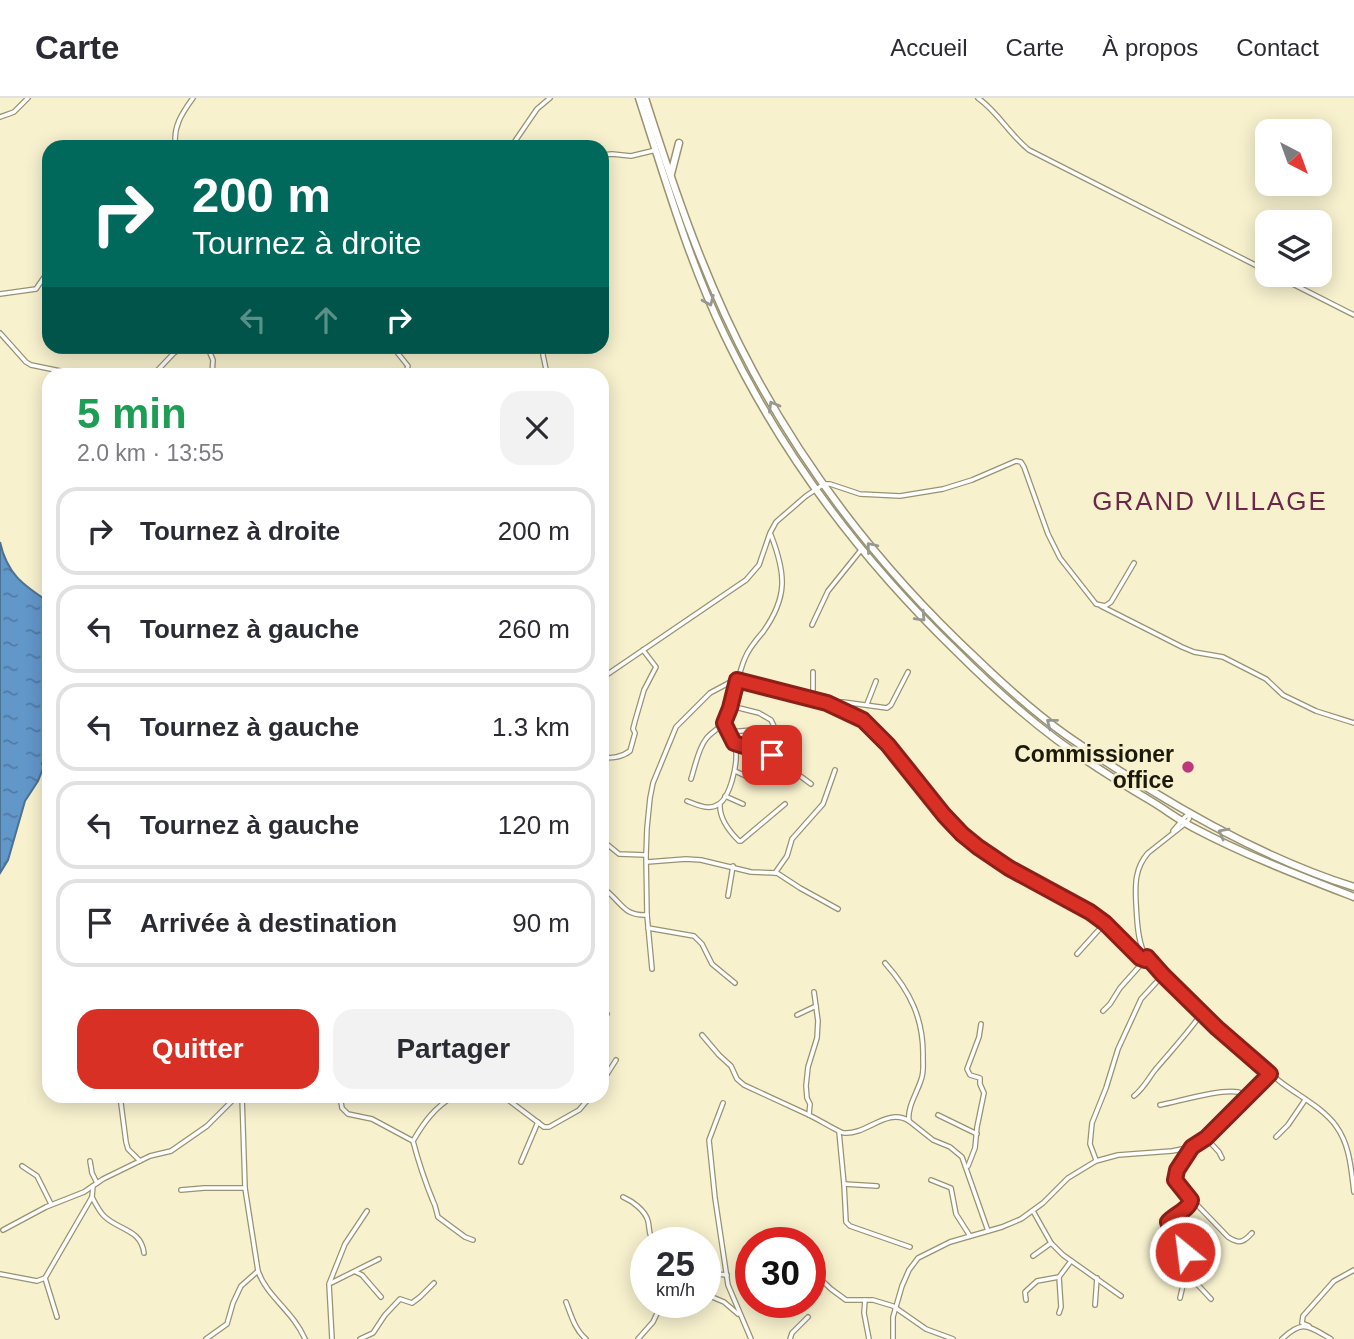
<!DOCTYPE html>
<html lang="fr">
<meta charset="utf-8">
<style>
body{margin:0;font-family:Arial,sans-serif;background:#f2f2f3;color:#2b2b33;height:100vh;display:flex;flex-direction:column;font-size:26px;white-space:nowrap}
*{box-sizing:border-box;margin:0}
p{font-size:23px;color:#7c7c81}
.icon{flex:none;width:38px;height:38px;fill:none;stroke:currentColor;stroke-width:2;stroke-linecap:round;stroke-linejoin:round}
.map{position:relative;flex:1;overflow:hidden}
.details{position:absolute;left:42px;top:270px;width:567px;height:735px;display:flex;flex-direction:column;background:#fff;border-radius:21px;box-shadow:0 4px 18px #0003}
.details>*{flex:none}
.top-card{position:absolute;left:42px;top:42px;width:567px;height:214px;border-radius:21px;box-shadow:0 4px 18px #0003;background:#00695c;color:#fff;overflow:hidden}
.needle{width:46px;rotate:139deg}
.buttons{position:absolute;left:1255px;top:21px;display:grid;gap:14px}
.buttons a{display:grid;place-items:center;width:77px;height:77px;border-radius:14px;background:#fff;box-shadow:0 4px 18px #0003;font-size:35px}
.speed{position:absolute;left:630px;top:1129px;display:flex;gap:14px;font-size:35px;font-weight:700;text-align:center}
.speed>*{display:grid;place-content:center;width:91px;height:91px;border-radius:50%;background:#fff;box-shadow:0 4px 18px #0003;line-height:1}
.speed small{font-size:18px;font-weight:400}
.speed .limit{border:10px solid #d22;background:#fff;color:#111}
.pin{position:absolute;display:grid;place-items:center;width:60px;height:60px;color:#fff;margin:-30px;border-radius:14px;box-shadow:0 4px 10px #0006}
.me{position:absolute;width:77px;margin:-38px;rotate:331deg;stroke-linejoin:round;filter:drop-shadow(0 0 5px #0008)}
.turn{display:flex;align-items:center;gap:24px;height:147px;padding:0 35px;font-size:32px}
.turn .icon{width:91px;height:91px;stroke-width:2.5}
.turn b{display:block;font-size:49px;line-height:60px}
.lanes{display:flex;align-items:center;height:66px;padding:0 35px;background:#0003;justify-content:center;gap:35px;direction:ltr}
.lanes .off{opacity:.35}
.round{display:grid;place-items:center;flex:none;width:74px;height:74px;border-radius:21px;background:#f2f2f3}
.headline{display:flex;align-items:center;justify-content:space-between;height:119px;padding:0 35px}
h1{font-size:42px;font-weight:600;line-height:52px;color:#1e9e55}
.button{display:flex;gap:14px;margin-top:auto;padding:14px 35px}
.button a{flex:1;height:80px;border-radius:21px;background:#d93025;color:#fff;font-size:28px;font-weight:600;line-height:80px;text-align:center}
.button a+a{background:#f2f2f3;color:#2b2b33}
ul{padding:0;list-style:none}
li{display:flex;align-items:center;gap:21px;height:88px;margin:0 14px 10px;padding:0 21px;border:4px solid #e1e1e2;border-radius:21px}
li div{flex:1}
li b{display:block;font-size:26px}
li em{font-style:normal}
header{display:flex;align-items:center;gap:42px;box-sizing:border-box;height:98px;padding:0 35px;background:#fff;border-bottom:2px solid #e1e1e2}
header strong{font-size:33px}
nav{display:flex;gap:38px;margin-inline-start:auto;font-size:24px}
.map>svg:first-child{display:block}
</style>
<header>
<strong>Carte</strong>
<nav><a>Accueil</a><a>Carte</a><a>À propos</a><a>Contact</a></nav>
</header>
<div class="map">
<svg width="1354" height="1241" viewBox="0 0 1354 1241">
<defs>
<pattern id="water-ripples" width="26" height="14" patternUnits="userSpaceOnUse" patternTransform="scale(1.75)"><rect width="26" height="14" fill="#6297ca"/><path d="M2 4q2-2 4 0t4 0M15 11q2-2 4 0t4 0" fill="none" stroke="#507aa2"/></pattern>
</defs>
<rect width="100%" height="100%" fill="#f7f1ce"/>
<path fill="url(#water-ripples)" stroke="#4d7191" stroke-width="2" d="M 0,444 C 7,476 23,487 49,504 L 49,643 L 42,666 L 44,668 L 38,683 L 25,703 L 8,762 L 0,775 Z"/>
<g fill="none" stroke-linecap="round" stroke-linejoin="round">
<defs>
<g id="minor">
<path d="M 978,0 C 998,14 1009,36 1029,52 L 1267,173"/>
<polyline points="0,19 14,14 28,0"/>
<path d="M 176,49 C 172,30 182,15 193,0"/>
<polyline points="511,49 537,11 550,0"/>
<polyline points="602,57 612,56 631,58 656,52"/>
<polyline points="1275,177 1354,217"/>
<polyline points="0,196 36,191 49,172"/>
<polyline points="0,235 26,264 31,267 75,276"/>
<polyline points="207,248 213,262 212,276"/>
<polyline points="392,248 408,268 405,276"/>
<polyline points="543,248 543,257 547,276"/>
<polyline points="154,276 174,255 185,248"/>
<polyline points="1101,508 1182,549 1194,554 1223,559 1266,581 1283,597 1316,613 1354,625"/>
<polyline points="812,527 828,493 861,452"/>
<polyline points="602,580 746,482 759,467 770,435 776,424 806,398 824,386 830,386 860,396 900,398 943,391 972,382 1016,363 1021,364 1024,369 1048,436 1060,460 1096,506 1105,508 1111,504 1134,465"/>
<polyline points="737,582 827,605 843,604 887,610 891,607 908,574"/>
<polyline points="813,601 813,574"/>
<polyline points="827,605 863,622 869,627 888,647 944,717 978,749 1009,770 1090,814 1105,825 1140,860 1145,862 1147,859"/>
<polyline points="867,606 876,583"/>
<polyline points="731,608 759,615 771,622 786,653"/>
<polyline points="729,634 775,630"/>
<polyline points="734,645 772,657 811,686"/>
<path d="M 602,659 C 611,661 622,659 630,653 L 635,635 L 633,631 L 635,623 L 644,592 L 656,569 L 643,552"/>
<polyline points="735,673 750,680"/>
<path d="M 691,681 C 695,669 698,651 706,641 C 711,634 721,630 725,622 C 736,604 736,580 745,560 C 749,550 756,542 763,534 C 788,499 786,476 771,437"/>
<polyline points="725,698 743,706"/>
<path d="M 687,703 C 697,707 709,713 719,706 C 730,699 737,668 736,655 C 736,645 729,634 724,624"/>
<path d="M 720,706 C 719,720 730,734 739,743 L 741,743 L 785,706"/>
<path d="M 1190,716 L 1189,721 L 1186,725 L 1148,755 C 1135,770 1135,786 1136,805 C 1137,820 1137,838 1143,852 C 1152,871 1171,886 1186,900 C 1217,929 1248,959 1282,985 C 1299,998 1323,1010 1336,1028 C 1350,1047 1351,1071 1354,1094"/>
<polyline points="1173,733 1185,719 1189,716"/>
<polyline points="608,747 619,756 646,757"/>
<polyline points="647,764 686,761 701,762 751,774 777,775 800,790 838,811"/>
<polyline points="775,775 787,758 792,741 823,706 835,672"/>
<path d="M 602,793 L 608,794 C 623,807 625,818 647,817"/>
<polyline points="728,798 733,768"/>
<polyline points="648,830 694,838 702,846 712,866 735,885"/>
<polyline points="1077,856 1105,825"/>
<path d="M 885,865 C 910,893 924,921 923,960 C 923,967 924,975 921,982 C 917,995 907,1009 909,1023 L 933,1042 L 950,1049 L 962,1059 L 988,1133"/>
<polyline points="652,871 647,817 646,757 647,730 650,700 653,685 676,629 710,595 738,580"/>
<path d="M 814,894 L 818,923 L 817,940 L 808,969 L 806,988 L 807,1000 L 810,1006 L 809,1017 C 816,1020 840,1035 844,1035 C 867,1037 887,1009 909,1023"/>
<polyline points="602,913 607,916"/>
<polyline points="1103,913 1110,906 1120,890 1145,862"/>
<polyline points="797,917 816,908"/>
<polyline points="702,937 719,957 731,968 737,981 744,987 809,1017"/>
<polyline points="602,984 616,962"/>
<polyline points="120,998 126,1044 128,1051 140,1063"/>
<path d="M 242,998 L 245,1090 L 258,1173 C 267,1199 293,1213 305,1241"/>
<polyline points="340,998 342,1010 348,1016 372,1021 413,1043"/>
<path d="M 454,998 C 435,1009 424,1024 413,1043 C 419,1066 424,1081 433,1103 C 436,1108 436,1113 438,1119 L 465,1139 L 473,1142"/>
<polyline points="503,998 544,1029 549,1029 579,1012 591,998"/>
<path d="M 1134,998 C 1144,990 1148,981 1155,972 C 1172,952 1187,936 1202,915"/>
<polyline points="723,1005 709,1042 715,1100 728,1187 751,1241"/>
<path d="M 1160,1007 C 1180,1003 1219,991 1238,994 C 1243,995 1244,996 1248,999"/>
<polyline points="938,1017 977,1036"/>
<polyline points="839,1034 844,1086 846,1124 850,1128 910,1149"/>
<polyline points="1276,1039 1288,1027 1305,1002"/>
<polyline points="1206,1040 1219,1054 1222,1060"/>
<path d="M 1191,1050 C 1184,1061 1171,1074 1178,1087 L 1228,1139 C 1239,1146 1243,1145 1252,1135"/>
<polyline points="1096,1062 1090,1046 1092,1025 1106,990 1118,951 1141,901 1163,877"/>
<polyline points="90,1063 92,1075 97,1085"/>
<polyline points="521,1064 538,1024"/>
<polyline points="22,1068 37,1078 51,1106"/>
<polyline points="968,1068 975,1050 977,1029 984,995 980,986 980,980 970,977 967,971 979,939 981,926"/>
<polyline points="931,1082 951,1090 956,1116 970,1138"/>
<polyline points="844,1086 877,1088"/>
<polyline points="181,1092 204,1090 245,1090"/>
<path d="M 92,1099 C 95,1105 99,1113 104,1118 C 118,1132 141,1131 144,1155"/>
<path d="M 623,1099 C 632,1103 645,1112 648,1123 C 650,1132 648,1137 655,1144"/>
<polyline points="1191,1102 1190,1107 1169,1123 1168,1126 1185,1154 1198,1187 1211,1201"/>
<polyline points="1033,1113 1051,1145 1033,1158"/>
<polyline points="3,1132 46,1109 84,1094 103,1081 150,1058 171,1053 207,1028 237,998"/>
<polyline points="1051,1145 1063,1157 1121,1198"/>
<polyline points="810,1171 831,1191 846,1202 873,1202 893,1208 926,1231 953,1241"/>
<polyline points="356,1174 362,1177 381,1199"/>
<polyline points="705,1175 727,1177"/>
<polyline points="0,1176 37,1183 45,1180 92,1099 93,1088"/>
<polyline points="45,1180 57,1219"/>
<polyline points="331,1185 379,1161"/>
<polyline points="705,1196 724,1204 738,1216"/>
<polyline points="1180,1200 1188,1166"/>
<polyline points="865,1202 864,1215 869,1241"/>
<polyline points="1026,1202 1025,1194 1037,1183 1059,1179"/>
<path d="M 566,1204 C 571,1217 575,1232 586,1241"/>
<polyline points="1095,1207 1097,1180"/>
<polyline points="1059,1215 1061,1209 1059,1179 1071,1163"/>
<polyline points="1309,1228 1302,1225 1303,1218 1334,1183 1354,1172"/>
<polyline points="206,1241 227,1226 233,1205 241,1188 258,1173"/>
<polyline points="332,1241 329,1186 345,1146 367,1113"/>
<polyline points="360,1241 373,1235 385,1217 400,1201 412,1205 420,1199 434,1185"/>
<polyline points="638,1241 653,1224 660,1209 665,1204"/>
<polyline points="790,1241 792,1235 808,1219"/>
<polyline points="893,1241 893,1219 902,1188 909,1172 918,1160 950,1144 1002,1129 1021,1121 1043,1105 1068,1080 1096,1063 1118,1057 1172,1053 1192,1049 1206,1040 1270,976"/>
<path d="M 1282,1241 C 1303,1221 1308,1228 1331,1241"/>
</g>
<g id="highway">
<path d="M 639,0 C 665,80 688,161 725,238 C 782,357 862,462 956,553 C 988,585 1021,615 1057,642 C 1087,664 1119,684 1151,703 C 1166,712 1179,722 1194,730 C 1245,757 1300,778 1354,799"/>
<path d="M 645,0 C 675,94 706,186 753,273 C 811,381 888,478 977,561 C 1005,588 1034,614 1066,637 C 1093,656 1121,674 1149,691 C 1214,731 1281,766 1354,789"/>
<polyline points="671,76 679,45"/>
</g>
</defs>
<use href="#minor" stroke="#989271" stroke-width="6"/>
<use href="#highway" stroke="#989271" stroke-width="9"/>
<use href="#minor" stroke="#fff" stroke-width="3.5"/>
<use href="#highway" stroke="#fff" stroke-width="6"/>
</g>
<defs><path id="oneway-chevron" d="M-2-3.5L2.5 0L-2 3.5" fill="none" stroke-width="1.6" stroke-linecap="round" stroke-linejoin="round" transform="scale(1.75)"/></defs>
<g stroke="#989892">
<use href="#oneway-chevron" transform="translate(709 203) rotate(67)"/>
<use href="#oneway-chevron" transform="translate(773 308) rotate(-120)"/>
<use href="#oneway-chevron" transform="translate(871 449) rotate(-130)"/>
<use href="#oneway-chevron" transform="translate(921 519) rotate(47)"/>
<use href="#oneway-chevron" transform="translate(1051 625) rotate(-142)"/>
<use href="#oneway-chevron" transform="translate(1223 735) rotate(-152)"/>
</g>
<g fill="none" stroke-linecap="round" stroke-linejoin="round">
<defs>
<path id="route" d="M 772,657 L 734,645 L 724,625 L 730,610 L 737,582 L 827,605 L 863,622 L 888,647 L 944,717 L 962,736 L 978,749 L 1009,770 L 1090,814 L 1105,825 L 1140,860 L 1145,862 L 1147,859 L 1163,877 L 1217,930 L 1270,976 L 1206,1040 L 1192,1049 L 1177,1072 L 1175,1082 L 1191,1102 C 1189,1112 1175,1116 1168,1124 L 1171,1133 L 1185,1154"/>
</defs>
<use href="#route" stroke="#8d1f18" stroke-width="18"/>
<use href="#route" stroke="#d93025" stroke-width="12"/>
</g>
<circle fill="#bd397e" stroke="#f7f1ce" stroke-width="2.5" cx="1188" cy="669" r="7"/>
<g text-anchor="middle" stroke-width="5" stroke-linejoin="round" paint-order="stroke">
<g font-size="23" font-weight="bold" fill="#1b190c" stroke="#f7f1ce" text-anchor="end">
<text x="1174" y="664">Commissioner<tspan x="1174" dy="26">office</tspan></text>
</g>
<g font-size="26" letter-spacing="2" fill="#6a2949" stroke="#f7f1ce">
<text x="1210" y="412">GRAND VILLAGE</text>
</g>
</g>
</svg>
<div class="buttons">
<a><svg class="needle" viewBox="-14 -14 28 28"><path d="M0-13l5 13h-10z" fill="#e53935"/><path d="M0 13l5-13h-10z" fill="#7c7c81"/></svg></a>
<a><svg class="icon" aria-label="layers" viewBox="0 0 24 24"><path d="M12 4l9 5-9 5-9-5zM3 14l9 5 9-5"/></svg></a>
</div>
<div class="speed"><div>25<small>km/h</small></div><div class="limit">30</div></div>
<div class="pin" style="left:772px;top:657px;background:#d93025"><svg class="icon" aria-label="arrive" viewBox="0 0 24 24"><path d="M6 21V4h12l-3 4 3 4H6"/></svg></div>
<svg class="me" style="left:1185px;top:1154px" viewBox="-20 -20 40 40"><circle r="17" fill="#d93025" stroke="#fff" stroke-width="3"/><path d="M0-11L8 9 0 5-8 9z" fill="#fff"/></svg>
<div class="top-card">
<div class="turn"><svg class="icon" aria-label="right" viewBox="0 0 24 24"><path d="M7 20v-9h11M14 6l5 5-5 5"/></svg><div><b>200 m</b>Tournez à droite</div></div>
<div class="lanes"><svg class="icon off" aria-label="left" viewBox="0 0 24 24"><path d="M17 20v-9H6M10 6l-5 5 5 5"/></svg><svg class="icon off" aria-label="ahead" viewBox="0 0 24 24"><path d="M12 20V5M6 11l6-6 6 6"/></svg><svg class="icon" aria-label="right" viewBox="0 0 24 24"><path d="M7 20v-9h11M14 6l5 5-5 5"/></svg></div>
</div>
<section class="details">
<div class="headline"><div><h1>5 min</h1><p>2.0 km · 13:55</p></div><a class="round"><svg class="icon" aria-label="close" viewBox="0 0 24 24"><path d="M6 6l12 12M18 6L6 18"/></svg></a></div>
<ul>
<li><svg class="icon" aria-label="right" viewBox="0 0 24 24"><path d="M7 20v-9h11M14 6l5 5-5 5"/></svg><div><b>Tournez à droite</b></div><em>200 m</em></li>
<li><svg class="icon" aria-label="left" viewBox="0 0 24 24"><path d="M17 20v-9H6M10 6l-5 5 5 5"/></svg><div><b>Tournez à gauche</b></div><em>260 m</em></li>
<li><svg class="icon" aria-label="left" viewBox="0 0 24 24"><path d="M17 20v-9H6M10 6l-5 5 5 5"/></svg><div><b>Tournez à gauche</b></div><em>1.3 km</em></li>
<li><svg class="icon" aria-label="left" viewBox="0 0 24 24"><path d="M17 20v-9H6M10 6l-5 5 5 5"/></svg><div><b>Tournez à gauche</b></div><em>120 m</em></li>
<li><svg class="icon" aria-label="arrive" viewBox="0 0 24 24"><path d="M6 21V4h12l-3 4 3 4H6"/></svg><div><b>Arrivée à destination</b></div><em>90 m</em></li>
</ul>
<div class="button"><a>Quitter</a><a>Partager</a></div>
</section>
</div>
